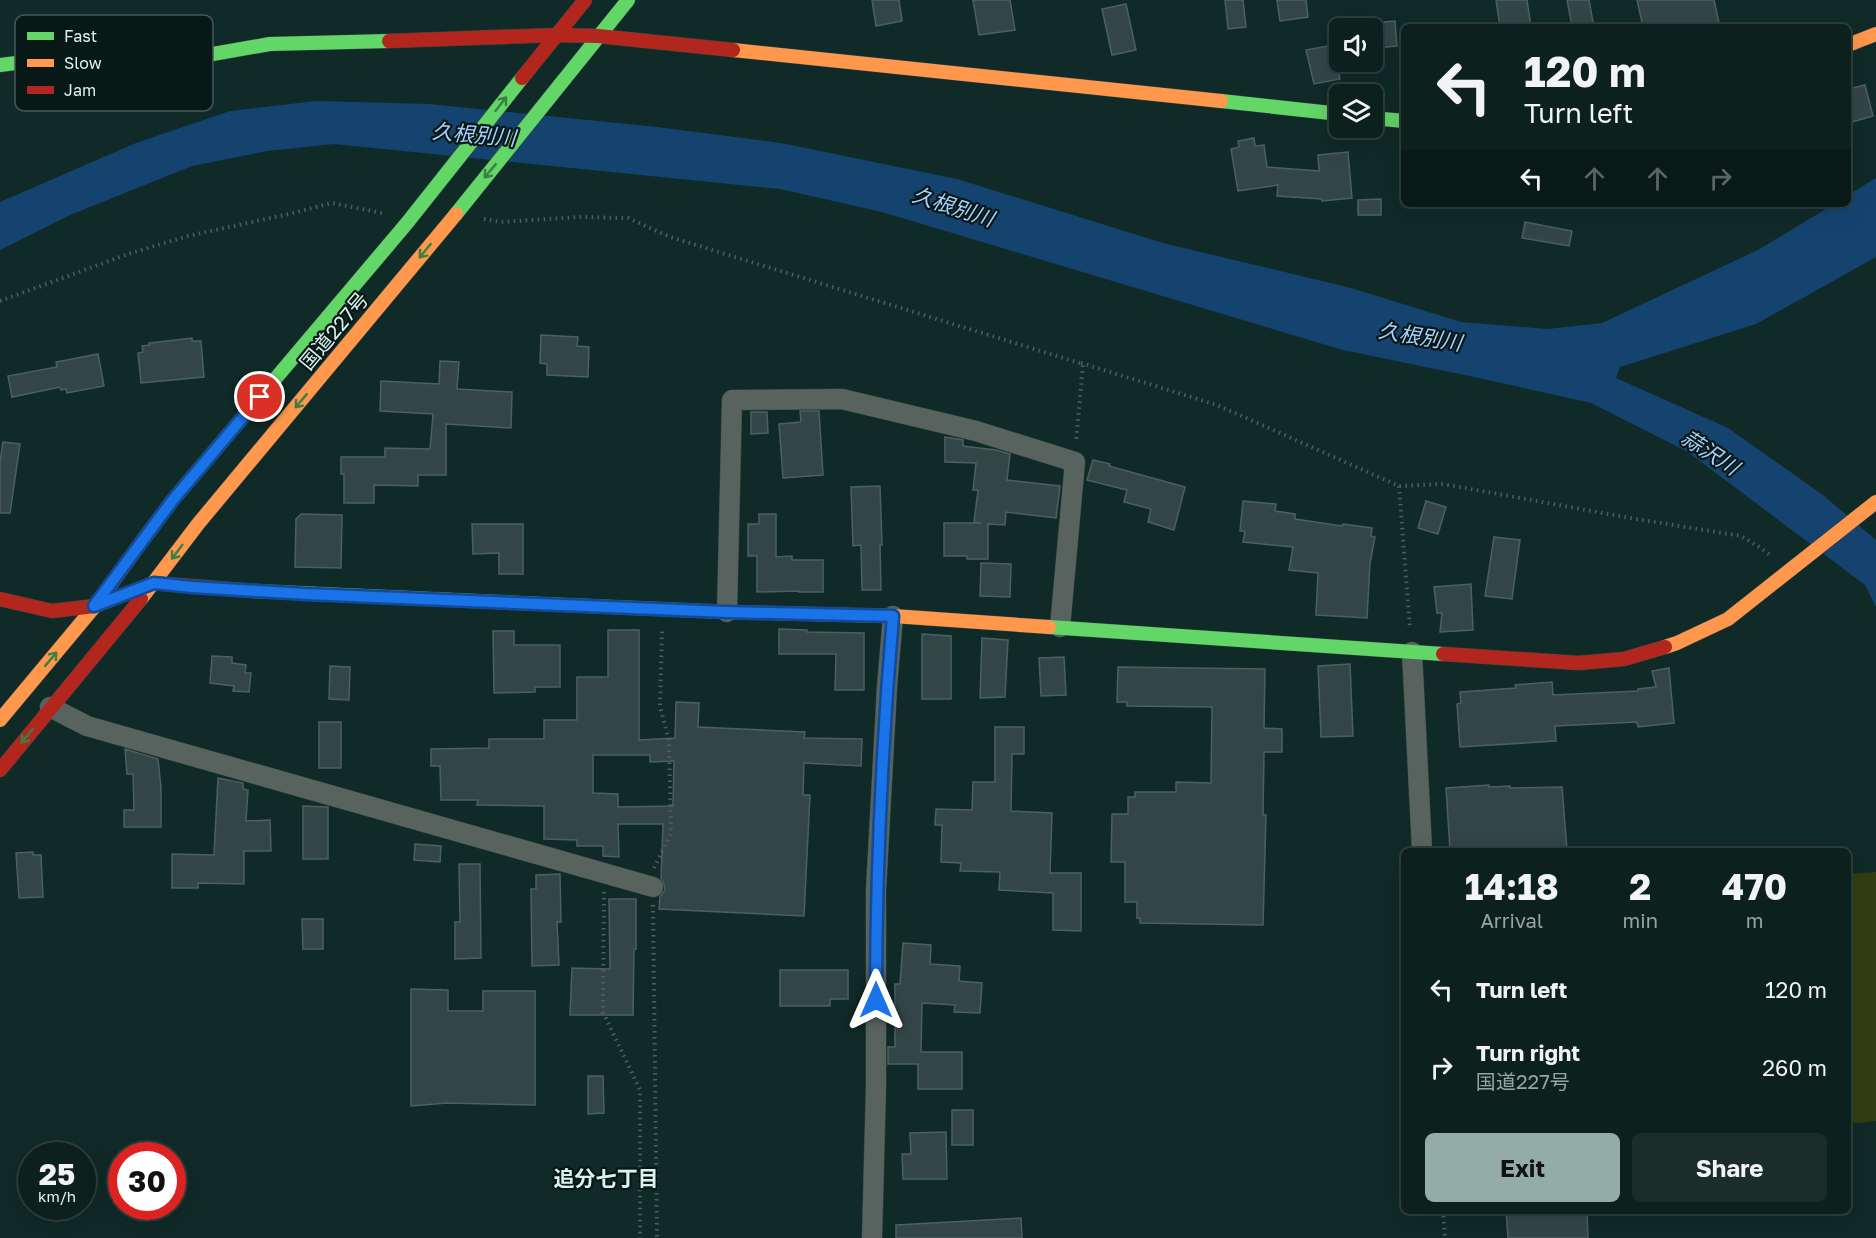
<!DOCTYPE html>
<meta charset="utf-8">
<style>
body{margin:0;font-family:"Golos Text","Noto Sans JP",sans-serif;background:#1a2d2a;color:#f1f3f6;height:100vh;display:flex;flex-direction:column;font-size:22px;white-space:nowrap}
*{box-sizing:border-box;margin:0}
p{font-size:20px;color:#9aa3a4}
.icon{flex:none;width:33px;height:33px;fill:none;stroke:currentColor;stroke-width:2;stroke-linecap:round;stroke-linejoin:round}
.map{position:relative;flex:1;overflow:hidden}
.sheet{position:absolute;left:1401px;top:848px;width:450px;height:366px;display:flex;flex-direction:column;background:#0c201d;border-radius:9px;box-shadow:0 6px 24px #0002,0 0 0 2px #2c3e3b}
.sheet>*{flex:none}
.banner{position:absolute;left:1401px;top:24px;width:450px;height:183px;border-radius:9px;box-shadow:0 6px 24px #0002,0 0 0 2px #2c3e3b;background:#0c201d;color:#f1f3f6;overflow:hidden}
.buttons{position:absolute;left:1329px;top:18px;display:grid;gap:12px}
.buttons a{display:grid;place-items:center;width:54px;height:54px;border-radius:9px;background:#0c201d;box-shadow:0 6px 24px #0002,0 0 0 2px #2c3e3b;font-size:30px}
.speed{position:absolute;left:18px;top:1142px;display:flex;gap:12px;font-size:30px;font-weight:700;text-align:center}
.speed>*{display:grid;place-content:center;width:78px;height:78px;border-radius:50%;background:#0c201d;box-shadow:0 6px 24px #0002,0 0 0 2px #2c3e3b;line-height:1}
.speed small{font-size:15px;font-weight:400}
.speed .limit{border:9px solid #d22;background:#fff;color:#111}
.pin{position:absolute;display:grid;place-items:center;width:51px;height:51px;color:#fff;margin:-26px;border:3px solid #fff;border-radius:50%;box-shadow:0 2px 6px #0007}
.me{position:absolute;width:66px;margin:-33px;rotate:0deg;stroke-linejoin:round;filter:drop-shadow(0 0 4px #0008)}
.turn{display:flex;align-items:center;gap:21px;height:126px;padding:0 24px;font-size:27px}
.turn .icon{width:78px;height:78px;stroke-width:2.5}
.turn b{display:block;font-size:42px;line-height:51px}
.lanes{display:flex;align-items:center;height:57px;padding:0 24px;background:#0003;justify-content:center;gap:30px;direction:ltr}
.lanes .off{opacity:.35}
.eta{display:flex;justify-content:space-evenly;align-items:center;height:102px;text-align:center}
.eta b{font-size:36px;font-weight:700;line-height:42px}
.primary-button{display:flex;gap:12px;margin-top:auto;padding:12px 24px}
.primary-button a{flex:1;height:69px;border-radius:9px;background:#94aca8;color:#111;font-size:24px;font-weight:700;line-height:69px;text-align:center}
.primary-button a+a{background:#1a2d2a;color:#f1f3f6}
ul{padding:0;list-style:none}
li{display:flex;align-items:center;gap:18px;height:78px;padding:0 24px}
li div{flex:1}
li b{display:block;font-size:22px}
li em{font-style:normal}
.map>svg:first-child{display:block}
</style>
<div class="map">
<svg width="1876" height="1238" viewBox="0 0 1876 1238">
<rect width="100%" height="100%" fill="#102a27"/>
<polygon fill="#323e11" points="1876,872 1876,1121 1848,1124 1848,874"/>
<polygon fill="#154370" points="316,101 429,104 657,127 781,143 957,179 1163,243 1351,288 1461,322 1548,329 1602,323 1758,250 1834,204 1848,204 1848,195 1876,178 1876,257 1756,324 1620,367 1616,378 1728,428 1823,495 1876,540 1876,607 1865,585 1688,452 1591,403 1484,379 1343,350 882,212 780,189 334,144 267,151 192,166 70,215 0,250 0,202 136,143 230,111"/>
<g fill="#334647" stroke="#4c6061" stroke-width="1.5" fill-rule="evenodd">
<polygon points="872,0 899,0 902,21 876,26"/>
<polygon points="973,0 1010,0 1015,30 979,35"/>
<polygon points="1225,0 1243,0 1246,27 1228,29"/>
<polygon points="1277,0 1306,0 1308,17 1280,21"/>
<polygon points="1496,0 1527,0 1531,27 1500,27"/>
<polygon points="1567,0 1589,0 1593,22 1572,26"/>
<polygon points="1637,0 1714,0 1720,27 1643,27"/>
<polygon points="1126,4 1136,50 1112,55 1102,9"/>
<polygon points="1395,21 1397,46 1376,48 1373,23"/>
<polygon points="1333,45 1340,79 1314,84 1306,50"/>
<polygon points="1865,85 1873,116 1852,122 1848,106 1848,89"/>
<polygon points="1254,138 1255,146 1264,145 1267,167 1319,171 1318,155 1348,152 1352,198 1322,201 1322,199 1277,196 1278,185 1238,191 1231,149 1239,147 1238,141"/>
<polygon points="1381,199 1381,215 1358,215 1358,200"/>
<polygon points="1525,222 1572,231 1569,246 1522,238"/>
<polygon points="541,335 578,337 577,346 589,347 588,377 547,375 547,364 540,363"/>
<polygon points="192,338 192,341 201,341 204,377 141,383 138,353 143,352 142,346 150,345 149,343"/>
<polygon points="98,354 104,386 67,393 66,389 61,390 60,387 12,397 8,376 57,367 56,362"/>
<polygon points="440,361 459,362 457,389 512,392 511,428 446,424 446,475 418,475 418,486 374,485 374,503 344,503 344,474 341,474 341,457 385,457 385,448 430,449 433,414 380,411 381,381 439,384"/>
<polygon points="800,411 819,411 823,475 783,478 779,424 801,422"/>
<polygon points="751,412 767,412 768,433 751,434"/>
<polygon points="945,437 963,440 963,446 996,450 1010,454 1007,480 1060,486 1056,518 1006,512 1005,525 988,524 988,559 967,559 967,556 944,556 944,523 981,523 974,522 978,490 973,490 976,463 945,462"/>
<polygon points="3,442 20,444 10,513 0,513 0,462"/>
<polygon points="1093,460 1110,464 1109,466 1185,487 1174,530 1148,522 1151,509 1124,502 1127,490 1087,480"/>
<polygon points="880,486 882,545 880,545 881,590 862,590 861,545 853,546 851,487"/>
<polygon points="1243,501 1276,504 1275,511 1295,514 1295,519 1342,526 1343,524 1372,528 1371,536 1375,537 1370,563 1367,618 1316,615 1318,573 1289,570 1293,547 1243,542 1245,531 1240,531"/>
<polygon points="1426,501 1446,507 1438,534 1418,528"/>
<polygon points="301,514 342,515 341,568 295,567 296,519"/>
<polygon points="759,514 776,514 776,557 792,556 792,560 823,560 823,592 799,592 799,591 757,592 757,556 748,556 748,524 759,524"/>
<polygon points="472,524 523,524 523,574 499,574 499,553 473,554"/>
<polygon points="1494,537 1520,540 1512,599 1485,596"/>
<polygon points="981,563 1011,564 1010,597 980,596"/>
<polygon points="1471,584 1473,630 1440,632 1442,613 1437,613 1434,587"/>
<polygon points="779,629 807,630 807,632 864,633 864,690 835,690 836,654 779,654"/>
<path d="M 608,630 L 639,630 L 639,740 L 675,738 L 676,702 L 699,703 L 698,727 L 805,732 L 804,738 L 862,739 L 861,766 L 804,763 L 803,795 L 810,795 L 804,916 L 659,909 L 660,896 L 665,890 L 664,884 L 661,878 L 663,824 L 618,824 L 619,857 L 603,856 L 603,846 L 577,846 L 577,840 L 544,839 L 544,806 L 477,805 L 478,800 L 441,800 L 440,766 L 431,766 L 431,749 L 489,748 L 489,739 L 544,739 L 544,720 L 577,720 L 577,677 L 608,677 ZM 593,755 L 650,755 L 650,762 L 674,761 L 673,806 L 618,807 L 618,794 L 593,793 Z"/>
<polygon points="493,631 514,631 514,645 560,645 560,687 535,687 535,692 494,693"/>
<polygon points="922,634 951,636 951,699 922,699"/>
<polygon points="982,638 1008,640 1005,697 980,698"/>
<polygon points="212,656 232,657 232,663 246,665 245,673 251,673 249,692 233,691 234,686 210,683"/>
<polygon points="1064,657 1066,695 1041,696 1039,658"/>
<polygon points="1350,664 1353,736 1321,737 1318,666"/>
<polygon points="330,666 350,667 349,700 329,699"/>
<polygon points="1118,667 1265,669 1264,728 1282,729 1282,752 1264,752 1263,815 1266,815 1263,925 1140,923 1140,918 1137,918 1137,902 1125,902 1125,862 1111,862 1112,814 1128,814 1128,797 1135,797 1135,792 1176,792 1176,782 1211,783 1212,707 1127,706 1127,702 1117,702"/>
<polygon points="1669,668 1674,723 1638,727 1637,722 1555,726 1556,741 1460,747 1457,704 1461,703 1460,692 1516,688 1515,685 1552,682 1553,695 1638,691 1638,689 1656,687 1652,671"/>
<rect x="319" y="722" width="22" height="46"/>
<polygon points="995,727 1024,727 1024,754 1012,754 1011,811 1052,813 1050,873 1081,873 1081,931 1053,930 1053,893 999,890 1000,872 960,871 961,863 941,862 942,825 935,825 936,809 972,810 973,782 995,782"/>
<polygon points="125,749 158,759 161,788 161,827 124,827 124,810 134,810 133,774 127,774"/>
<polygon points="218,778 243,783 243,789 248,790 246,821 270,820 271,851 244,851 244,884 198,883 198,888 172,888 172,854 214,855"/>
<polygon points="1489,785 1489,787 1510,786 1510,788 1562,787 1567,850 1450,850 1446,788"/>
<polygon points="303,806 328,807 328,859 303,859"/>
<polygon points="415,844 441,846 440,862 414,860"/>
<polygon points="33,852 33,855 41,855 43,897 19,898 16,853"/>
<polygon points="459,864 480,864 481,958 455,959 455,922 460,922"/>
<polygon points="560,874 561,922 557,922 559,965 532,966 531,889 536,889 536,875"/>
<polygon points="609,899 636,899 636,949 634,949 633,1015 570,1015 572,968 610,969"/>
<polygon points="302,919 323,919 323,949 303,949"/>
<polygon points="903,943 931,945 930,964 960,966 959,981 982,983 980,1013 954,1012 955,1005 922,1003 921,1052 962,1052 962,1089 918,1089 918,1064 888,1064 888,1047 895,1047 895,984 900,984"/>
<polygon points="780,970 848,970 848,999 830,999 830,1006 780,1006"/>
<polygon points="411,989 448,990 448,1011 483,1011 483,991 535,991 535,1105 447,1103 411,1106"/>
<polygon points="588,1076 603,1076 604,1113 588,1114"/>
<rect x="952" y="1110" width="21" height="35"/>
<polygon points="946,1132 947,1179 903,1179 902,1154 911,1154 910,1133"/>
<polygon points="1506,1210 1587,1210 1588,1238 1508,1238"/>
<polygon points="1021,1218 1022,1238 896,1238 896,1225"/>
</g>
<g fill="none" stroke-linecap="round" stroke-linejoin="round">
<defs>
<g id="street">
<polyline points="727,612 732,400 842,399 976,431 1075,462 1060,627"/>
<polyline points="1412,652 1422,850"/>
<polyline points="50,707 87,726 653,887"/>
<polyline points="872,1238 876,1086 876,891 887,687 893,616"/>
</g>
<g id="fast">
<polyline points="0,65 47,59 179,60 270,44 389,41"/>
<polyline points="1221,101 1340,114"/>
<polyline points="1372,118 1404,121"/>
<polyline points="456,214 628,0"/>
<polyline points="143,540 172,501 407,223 522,78"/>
<polyline points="253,591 589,606"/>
<polyline points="1049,627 1443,654"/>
</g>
<g id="slow">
<polyline points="1848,45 1876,34"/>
<polyline points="733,50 1221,101"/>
<polyline points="141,599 198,524 456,214"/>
<polyline points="589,606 727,612 893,616 1049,627"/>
<polyline points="1665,647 1677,643 1728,619 1876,502"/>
<polyline points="0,720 95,606 143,540"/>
</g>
<g id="jam">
<polyline points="389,41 555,35 598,36 733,50"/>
<polyline points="522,78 585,0"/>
<polyline points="0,599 52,611 95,606 154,583 253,591"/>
<polyline points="1443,654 1579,663 1624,659 1665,647"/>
<polyline points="0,770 141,599"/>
</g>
</defs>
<use href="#street" stroke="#324745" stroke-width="21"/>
<use href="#fast" stroke="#324745" stroke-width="15"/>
<use href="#slow" stroke="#324745" stroke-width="15"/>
<use href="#jam" stroke="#324745" stroke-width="15"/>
<g stroke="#505f5c" stroke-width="4" stroke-dasharray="1.5 4.5" stroke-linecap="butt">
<polyline points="484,219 501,222 581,217 628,218 670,237 1083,364 1076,442"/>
<polyline points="0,301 128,254 188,236 289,214 332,203 382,213"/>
<polyline points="1081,363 1217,405 1399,486 1443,484 1630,518 1741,536 1761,548 1771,556"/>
<polyline points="1399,486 1410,629"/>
<polyline points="654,868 671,833 669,741 660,706 662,631"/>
<polyline points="604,892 603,1012 640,1090 640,1238"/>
<polyline points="653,905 657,1238"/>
<polyline points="1443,1210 1445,1238"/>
</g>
<use href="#street" stroke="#58635f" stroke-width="20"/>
<use href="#fast" stroke="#63d668" stroke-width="14"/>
<use href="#slow" stroke="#ff974d" stroke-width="14"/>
<use href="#jam" stroke="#b3261e" stroke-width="14"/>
</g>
<defs><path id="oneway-shaft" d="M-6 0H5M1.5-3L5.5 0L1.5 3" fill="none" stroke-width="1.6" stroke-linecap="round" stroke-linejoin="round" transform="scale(1.5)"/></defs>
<g stroke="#3a8043">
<use href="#oneway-shaft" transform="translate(501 104) rotate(-52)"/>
<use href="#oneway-shaft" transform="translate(490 171) rotate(130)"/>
<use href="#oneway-shaft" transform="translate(425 251) rotate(129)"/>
<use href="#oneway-shaft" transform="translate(301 401) rotate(130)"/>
<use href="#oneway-shaft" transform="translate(177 552) rotate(127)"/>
<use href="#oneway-shaft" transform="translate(51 659) rotate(-50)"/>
<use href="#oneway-shaft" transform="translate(27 736) rotate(129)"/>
</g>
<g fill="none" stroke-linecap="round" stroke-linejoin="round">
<defs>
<path id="route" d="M 260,397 L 172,501 L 94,606 L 154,583 L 192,587 L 306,594 L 727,612 L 893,616 C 882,744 876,872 876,1000"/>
</defs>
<use href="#route" stroke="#114b97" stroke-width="15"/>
<use href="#route" stroke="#1a73e8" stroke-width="10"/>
</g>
<g text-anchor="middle" stroke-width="4.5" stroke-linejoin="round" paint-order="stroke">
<g font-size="20" fill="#dbf2ee" stroke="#071816">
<text transform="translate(334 331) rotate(-50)" y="7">国道227号</text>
</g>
<g font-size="21" font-style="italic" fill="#a8d0fd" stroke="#071816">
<text transform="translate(474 135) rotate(5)" y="7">久根別川</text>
<text transform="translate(953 207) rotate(18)" y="7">久根別川</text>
<text transform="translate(1420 337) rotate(9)" y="7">久根別川</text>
<text transform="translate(1710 453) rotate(33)" y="7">蒜沢川</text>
</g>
<g font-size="21" font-weight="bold" fill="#dbf2ee" stroke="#071816">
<text x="606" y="1186">追分七丁目</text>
</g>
</g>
<rect x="15" y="15" width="198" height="96" rx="9" fill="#071816" stroke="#475957" stroke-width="1.5"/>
<rect x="27" y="32" width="27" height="8" fill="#63d668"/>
<rect x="27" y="59" width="27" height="8" fill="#ff974d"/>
<rect x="27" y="86" width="27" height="8" fill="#b3261e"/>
<g font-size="16" fill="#dbf2ee">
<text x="64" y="42">Fast</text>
<text x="64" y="69">Slow</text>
<text x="64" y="96">Jam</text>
</g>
</svg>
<div class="buttons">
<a><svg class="icon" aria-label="sound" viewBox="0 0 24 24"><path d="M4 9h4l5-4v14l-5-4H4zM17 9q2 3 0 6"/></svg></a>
<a><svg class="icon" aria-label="layers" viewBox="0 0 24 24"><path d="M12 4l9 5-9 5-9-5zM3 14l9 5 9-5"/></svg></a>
</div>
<div class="speed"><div>25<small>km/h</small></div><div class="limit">30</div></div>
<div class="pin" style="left:260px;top:397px;background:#d93025"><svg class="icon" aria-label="arrive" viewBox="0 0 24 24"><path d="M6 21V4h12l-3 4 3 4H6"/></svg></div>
<svg class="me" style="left:876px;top:1000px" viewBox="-20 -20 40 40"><path d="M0-17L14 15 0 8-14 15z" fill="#1a73e8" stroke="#fff" stroke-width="4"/></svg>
<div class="banner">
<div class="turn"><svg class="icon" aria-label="left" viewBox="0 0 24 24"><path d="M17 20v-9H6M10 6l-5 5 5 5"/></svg><div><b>120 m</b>Turn left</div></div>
<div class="lanes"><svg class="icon" aria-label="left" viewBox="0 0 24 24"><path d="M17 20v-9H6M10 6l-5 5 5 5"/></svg><svg class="icon off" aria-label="ahead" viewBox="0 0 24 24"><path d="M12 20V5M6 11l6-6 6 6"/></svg><svg class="icon off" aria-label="ahead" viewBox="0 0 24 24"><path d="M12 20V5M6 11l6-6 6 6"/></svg><svg class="icon off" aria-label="right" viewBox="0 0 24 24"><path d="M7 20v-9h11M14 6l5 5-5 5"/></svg></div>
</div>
<section class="sheet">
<div class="eta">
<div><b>14:18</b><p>Arrival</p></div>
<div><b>2</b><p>min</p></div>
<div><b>470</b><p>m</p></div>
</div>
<ul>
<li><svg class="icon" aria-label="left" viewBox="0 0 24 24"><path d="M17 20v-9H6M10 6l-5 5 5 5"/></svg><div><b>Turn left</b></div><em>120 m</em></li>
<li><svg class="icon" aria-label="right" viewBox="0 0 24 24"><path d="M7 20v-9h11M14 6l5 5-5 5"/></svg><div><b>Turn right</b><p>国道227号</p></div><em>260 m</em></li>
</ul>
<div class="primary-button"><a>Exit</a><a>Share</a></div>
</section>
</div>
